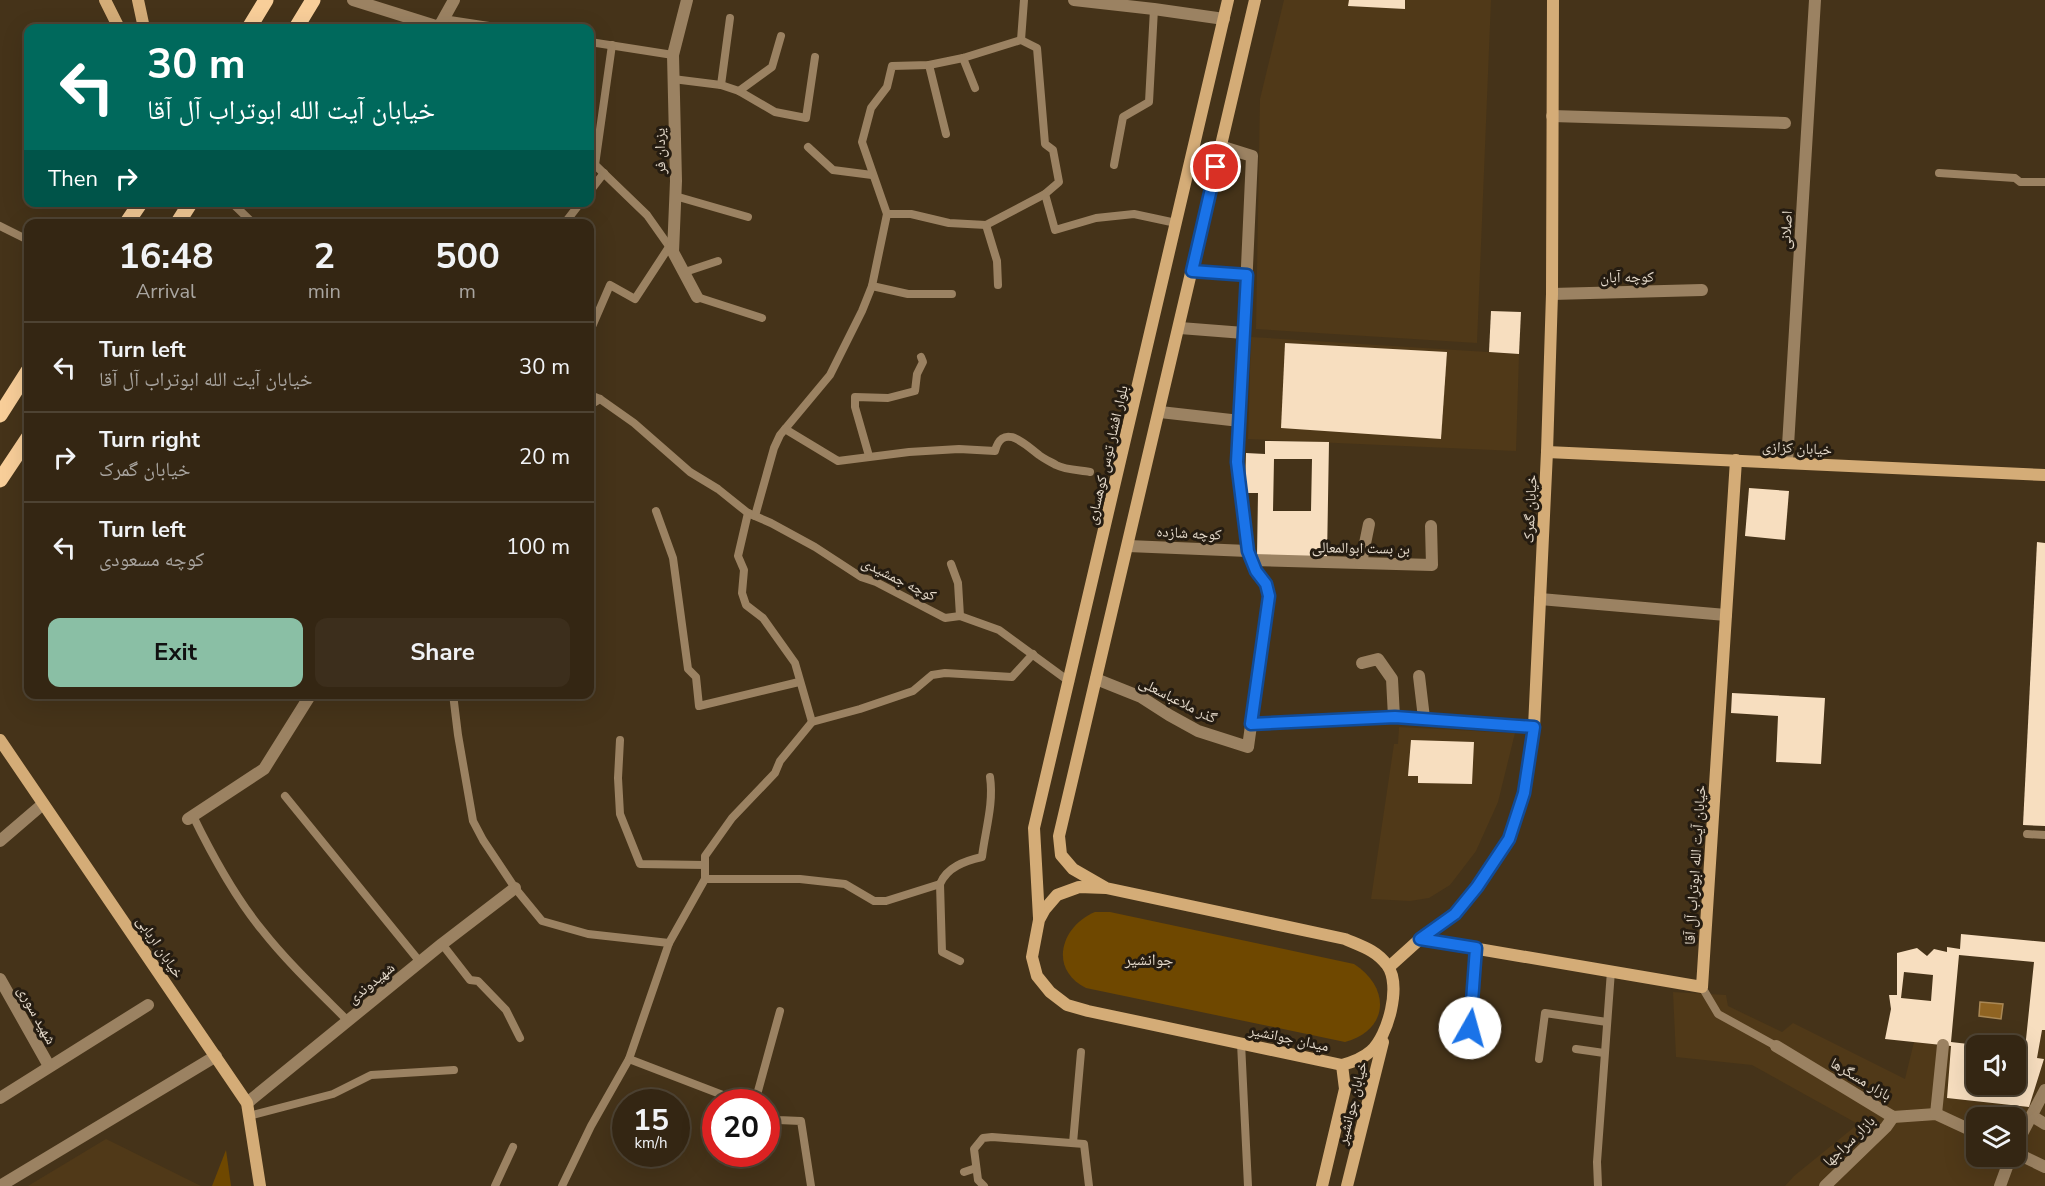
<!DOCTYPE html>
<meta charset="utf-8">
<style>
body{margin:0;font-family:"Nunito Sans","Noto Naskh Arabic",sans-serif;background:#3c2e1c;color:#f1f3f6;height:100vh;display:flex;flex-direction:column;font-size:22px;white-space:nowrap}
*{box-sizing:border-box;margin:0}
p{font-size:20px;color:#a9a5a0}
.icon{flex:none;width:33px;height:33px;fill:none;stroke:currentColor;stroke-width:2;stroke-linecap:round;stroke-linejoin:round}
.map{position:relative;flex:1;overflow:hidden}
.details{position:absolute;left:24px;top:219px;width:570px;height:480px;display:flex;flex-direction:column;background:#342613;border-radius:12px;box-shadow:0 6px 24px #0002,0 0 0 2px #4e4333}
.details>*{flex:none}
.guide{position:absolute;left:24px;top:24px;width:570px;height:183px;border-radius:12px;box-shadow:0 6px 24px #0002,0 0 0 2px #4e4333;background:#00695c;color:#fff;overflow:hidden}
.controls{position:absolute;left:1966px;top:1035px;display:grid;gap:12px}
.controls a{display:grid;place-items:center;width:60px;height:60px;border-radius:12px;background:#342613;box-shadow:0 6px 24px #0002,0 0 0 2px #4e4333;font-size:30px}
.speed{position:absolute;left:612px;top:1089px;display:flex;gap:12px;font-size:30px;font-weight:700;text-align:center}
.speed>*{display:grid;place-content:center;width:78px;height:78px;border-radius:50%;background:#342613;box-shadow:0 6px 24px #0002,0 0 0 2px #4e4333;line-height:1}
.speed small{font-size:15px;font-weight:400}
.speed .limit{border:9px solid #d22;background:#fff;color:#111}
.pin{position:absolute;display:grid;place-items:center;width:51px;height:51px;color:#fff;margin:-26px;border:3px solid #fff;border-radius:50%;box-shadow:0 2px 6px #0007}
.me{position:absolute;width:66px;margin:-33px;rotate:7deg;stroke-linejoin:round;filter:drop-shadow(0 0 4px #0008)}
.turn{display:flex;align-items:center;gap:21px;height:126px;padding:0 24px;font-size:27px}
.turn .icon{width:78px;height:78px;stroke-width:2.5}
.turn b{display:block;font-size:42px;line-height:51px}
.then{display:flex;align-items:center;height:57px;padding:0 24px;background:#0003;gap:12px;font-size:22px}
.eta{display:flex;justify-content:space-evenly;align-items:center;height:102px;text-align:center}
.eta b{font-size:36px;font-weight:700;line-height:42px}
.action{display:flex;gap:12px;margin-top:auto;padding:12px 24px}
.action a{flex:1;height:69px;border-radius:12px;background:#8abfa5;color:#111;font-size:24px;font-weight:700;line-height:69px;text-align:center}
.action a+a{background:#3c2e1c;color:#f1f3f6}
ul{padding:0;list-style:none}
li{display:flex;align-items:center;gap:18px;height:90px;padding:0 24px;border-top:2px solid #4e4333}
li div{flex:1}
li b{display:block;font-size:22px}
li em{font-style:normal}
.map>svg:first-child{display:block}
</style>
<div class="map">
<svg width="2045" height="1186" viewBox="0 0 2045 1186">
<rect width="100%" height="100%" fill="#453319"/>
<g fill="#503918" fill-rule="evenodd">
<polygon points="1284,0 1491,0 1477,343 1256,329 1260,99"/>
<polygon points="1251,337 1519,354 1516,451 1248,439"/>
<polygon points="1399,727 1515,733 1498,802 1476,851 1450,885 1429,898 1410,901 1371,899 1394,744 1398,744"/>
<path d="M 1673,992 L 1726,995 L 1728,1006 L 1782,1032 L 1793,1023 L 1905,1079 L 1914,1042 L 1951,1046 L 1947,1098 L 2029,1107 L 2044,1059 L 2037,1058 L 2042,1030 L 2045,1030 L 2045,1186 L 1785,1186 L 1794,1176 L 1858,1124 L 1752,1065 L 1676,1057 ZM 1977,1118 L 2016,1118 L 2016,1156 L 1977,1156 Z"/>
<polygon points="106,1139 201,1186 28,1186"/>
</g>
<g fill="#6f4800">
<path d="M 1095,912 L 1110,912 L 1354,964 C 1391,988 1389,1030 1345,1042 L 1086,988 C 1048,969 1061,926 1095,912 Z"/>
<polygon points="226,1150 231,1186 212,1186"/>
</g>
<polygon fill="#906422" stroke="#a85" stroke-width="1.5" points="1980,1002 2003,1004 2001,1019 1979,1016"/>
<g fill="#f7debf" fill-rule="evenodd">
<polygon points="1349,0 1405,0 1405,9 1348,6"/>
<polygon points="1491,311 1521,312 1519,354 1489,352"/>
<polygon points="1285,343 1447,352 1441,439 1281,428"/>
<path d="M 1265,441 L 1329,442 L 1327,558 L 1257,556 L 1258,493 L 1245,493 L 1246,453 L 1265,454 ZM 1274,459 L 1312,459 L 1311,511 L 1273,511 Z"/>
<polygon points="1749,488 1789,491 1785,540 1745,536"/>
<polygon points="2037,542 2045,543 2045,826 2023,825"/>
<polygon points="1732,693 1825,698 1821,764 1776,762 1778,716 1731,713"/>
<polygon points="1411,740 1474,742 1472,784 1418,783 1418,776 1408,776"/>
<path d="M 1961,934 L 2045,942 L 2045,1030 L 2042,1030 L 2037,1058 L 2044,1059 L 2029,1107 L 1947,1098 L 1951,1046 L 1885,1039 L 1891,1009 L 1889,995 L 1897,995 L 1897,953 L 1917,948 L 1927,956 L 1934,949 L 1947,952 L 1947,947 L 1960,949 ZM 1959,955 L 2034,962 L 2025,1049 L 2016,1049 L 2016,1084 L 1977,1084 L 1977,1045 L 1951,1042 ZM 1904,972 L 1933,975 L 1931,1001 L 1901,998 Z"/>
</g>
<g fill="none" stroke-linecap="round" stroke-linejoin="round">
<g stroke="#9b8262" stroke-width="8">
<polyline points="443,19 502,28"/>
<polygon points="1021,40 1037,48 1045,144 1053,150 1059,182 1045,194 986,225 949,223 911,214 887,214 862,142 871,108 887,87 892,66 929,65 963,58"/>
<polyline points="1021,40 1024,0"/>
<polyline points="590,42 673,55"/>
<polyline points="963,58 975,88"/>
<polyline points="929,65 946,134"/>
<polyline points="673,79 721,85 739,91 775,112 806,118 815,57"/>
<polyline points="721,85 730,18"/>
<polyline points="739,91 772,67 781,36"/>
<polyline points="808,147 833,170 872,175"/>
<polyline points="590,160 647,215 671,249"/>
<polyline points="595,165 612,45"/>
<polyline points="1114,165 1123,117 1149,102 1154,9"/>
<polyline points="1939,173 2015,178 2020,182 2045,182"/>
<polyline points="590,191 604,173"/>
<polyline points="1045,194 1055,230 1096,218 1134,214 1176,223"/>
<polyline points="675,196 748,217"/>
<polyline points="231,202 254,224"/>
<polyline points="564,224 581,202"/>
<polyline points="986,225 997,261 998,285"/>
<polyline points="0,226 28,240"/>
<polyline points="685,272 718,261"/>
<polyline points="872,286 908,294 952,294"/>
<polyline points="697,297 762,318"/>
<polyline points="591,329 610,285 635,299 669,247"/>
<polyline points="590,395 600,399 634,423 690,472 718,489 748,513 771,523 815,547 861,577 876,582 945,618 960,616 999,630 1070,682"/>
<polyline points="590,405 600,399"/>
<path d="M 785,429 L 838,461 L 909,452 L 959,449 L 995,451 C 1003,421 1027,446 1039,455 C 1044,459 1051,462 1056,465 C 1066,470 1079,470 1090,472"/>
<polyline points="869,456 855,407 855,397 888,398 915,391 917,374 923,362 921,357"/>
<polyline points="656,511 673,558 688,669 696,677 699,706 799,682"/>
<polyline points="748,513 738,556 744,570 742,593 746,605 763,618 795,663 812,722"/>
<polyline points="755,516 774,448 780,435 830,375 862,311 872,286 887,214"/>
<polyline points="951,564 958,583 960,616"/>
<polyline points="453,694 458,735 473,821 483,840 515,888 542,921 588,934 669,943"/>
<polyline points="620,740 618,778 620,814 640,864 705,865"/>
<polyline points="285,796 420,962"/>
<path d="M 193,816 C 212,855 234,896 262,930 C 288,963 319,992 348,1021"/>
<polyline points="2027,834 2045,835"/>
<polyline points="705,879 800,879 845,884 874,901 886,901 940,884"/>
<polyline points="442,944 470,980 478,981 506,1010 520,1038"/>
<path d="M 960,961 L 942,952 L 940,884 C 947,867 965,861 982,857 C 985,831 994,804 990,777"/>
<polyline points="1702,987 1718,1014 1776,1046"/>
<polyline points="1467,1041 1472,1015 1476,948"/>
<polyline points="1241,1043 1248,1186"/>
<polyline points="1576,1049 1604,1053"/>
<polyline points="629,1059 741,1102"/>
<polyline points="1539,1059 1545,1013 1607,1022"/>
<polyline points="755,1102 780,1011"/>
<polyline points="249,1116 333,1094 371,1075 454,1070"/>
<polyline points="766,1116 778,1120 801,1121 811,1186"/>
<polyline points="1073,1143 1081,1052"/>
<polyline points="964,1172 976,1168"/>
<polyline points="495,1186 513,1147"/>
<polyline points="562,1186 591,1126 629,1059 669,943 705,879 705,856 732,818 775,773 780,761 812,722 860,709 913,691 932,675 945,673 1012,677 1033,654"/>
<polyline points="984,1186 978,1180 974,1149 983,1138 992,1137 1084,1144 1089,1186"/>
<polyline points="1598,1186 1597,1162 1611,971"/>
</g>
<g stroke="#9b8262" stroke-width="12">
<polyline points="353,0 439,27 454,0"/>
<polyline points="687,0 673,55 676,181 673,252 697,297"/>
<polyline points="1074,0 1154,9 1224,19"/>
<polyline points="1552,116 1785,123"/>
<polyline points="1192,271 1247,275"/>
<polyline points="1552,294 1702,290"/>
<polyline points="1180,328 1244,333"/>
<polyline points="1160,412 1240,421"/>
<polyline points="1787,462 1815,0"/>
<polyline points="1128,546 1248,551"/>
<polyline points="1252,560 1432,565 1431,526"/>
<polyline points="1361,563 1369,524"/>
<polyline points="1540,599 1726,615"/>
<polyline points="1362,663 1378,659 1392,679 1394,717"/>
<polyline points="1419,676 1424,718"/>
<polyline points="1096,679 1141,697 1169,715 1198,731 1248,747 1269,596 1266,584 1256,571 1248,551 1237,462 1240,421 1252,156 1220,146"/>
<polyline points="1251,724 1394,717 1534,727"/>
<polyline points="188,819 264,769 311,694"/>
<polyline points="0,841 43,804"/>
<polyline points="0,979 49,1066"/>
<polyline points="1776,1046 1893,1117 1936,1114 1977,1133"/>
<polyline points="0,1098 148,1005"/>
<polyline points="247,1103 442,944 515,888"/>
<polyline points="1936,1114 1943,1045"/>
<polyline points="2032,1116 2045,1124"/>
<polyline points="2016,1145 2045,1090"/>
<polyline points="2016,1153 2045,1167"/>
<polyline points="0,1186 216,1056"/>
<polyline points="1825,1186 1886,1127 1893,1117"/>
<polyline points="2000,1186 2011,1156"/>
</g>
<g stroke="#d4ac77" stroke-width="12">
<polyline points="105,0 119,28"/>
<polyline points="138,0 144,28"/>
<polyline points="1547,452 2045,475"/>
<polyline points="0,740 247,1103 260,1186"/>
<path d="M 1106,888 L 1079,887 L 1057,895 L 1045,909 L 1039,920 L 1032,957 L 1037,976 L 1050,992 L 1067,1005 L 1088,1011 L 1342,1065 C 1353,1062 1362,1059 1371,1051 C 1388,1036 1402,985 1387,965 C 1376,950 1361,946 1345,939 L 1106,888 L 1073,869 L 1061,855 L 1059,836 L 1255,0"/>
<polyline points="1039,918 1034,828 1228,0"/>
<polyline points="1420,939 1702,987 1736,460"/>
<polyline points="1389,967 1420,939 1455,914 1477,887 1509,839 1524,793 1534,727 1547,452 1552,294 1553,0"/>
<polyline points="1322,1186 1345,1089 1342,1065"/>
<polyline points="1347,1186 1383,1042"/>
</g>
<g stroke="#f8ce99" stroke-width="15">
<polyline points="249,28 266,0"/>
<polyline points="296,28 313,0"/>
<polyline points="126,224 141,202"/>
<polyline points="177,224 191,202"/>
<polyline points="0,415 28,371"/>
<polyline points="0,480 28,438"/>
</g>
</g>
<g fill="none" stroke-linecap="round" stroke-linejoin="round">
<defs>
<polyline id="route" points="1216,167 1192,271 1247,275 1237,462 1248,551 1256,571 1266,584 1269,596 1251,724 1395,717 1534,727 1524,793 1509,839 1477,887 1455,914 1420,939 1476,948 1470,1028"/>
</defs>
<use href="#route" stroke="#114b97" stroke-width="15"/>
<use href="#route" stroke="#1a73e8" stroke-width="10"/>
</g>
<g text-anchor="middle" stroke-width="6" stroke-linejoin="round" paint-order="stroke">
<g font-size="15" fill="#e6dbcc" stroke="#251c11">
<text transform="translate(660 151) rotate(-91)" y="5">یزدان فر</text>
<text transform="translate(1786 230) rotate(-87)" y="5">اصلانی</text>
<text transform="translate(1627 277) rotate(-1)" y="5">کوچه آبان</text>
<text transform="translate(1797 448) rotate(3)" y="5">خیابان کزازی</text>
<text transform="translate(1107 455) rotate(-77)" y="5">بلوار افشار توس کوهساری</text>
<text transform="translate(1530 509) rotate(-87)" y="5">خیابان گمرک</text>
<text transform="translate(1189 533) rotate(3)" y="5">کوچه شازده</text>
<text transform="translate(1361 548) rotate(1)" y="5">بن بست ابوالمعالی</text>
<text transform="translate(899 579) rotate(26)" y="5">کوچه جمشیدی</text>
<text transform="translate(1178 700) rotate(27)" y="5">گذر ملاعباسعلی</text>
<text transform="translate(1695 865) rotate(-86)" y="5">خیابان آیت الله ابوتراب آل آقا</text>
<text transform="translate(160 947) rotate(56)" y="5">خیابان اربابی</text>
<text transform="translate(371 983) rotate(-39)" y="5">شهیدوندی</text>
<text transform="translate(37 1015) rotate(61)" y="5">شهید سوری</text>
<text transform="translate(1289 1038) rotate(12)" y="5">میدان جوانشیر</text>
<text transform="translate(1861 1079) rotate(31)" y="5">بازار مسگرها</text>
<text transform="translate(1352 1103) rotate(-76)" y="5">خیابان جوانشیر</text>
<text transform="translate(1849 1141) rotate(-44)" y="5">بازار سراجها</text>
</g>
<g font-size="16" fill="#e6dbcc" stroke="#251c11">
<text x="1149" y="965">جوانشیر</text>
</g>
</g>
</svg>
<div class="controls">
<a><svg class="icon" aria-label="sound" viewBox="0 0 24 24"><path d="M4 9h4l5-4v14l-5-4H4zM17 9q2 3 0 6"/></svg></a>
<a><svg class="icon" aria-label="layers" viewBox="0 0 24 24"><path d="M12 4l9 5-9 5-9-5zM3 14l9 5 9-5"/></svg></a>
</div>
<div class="speed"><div>15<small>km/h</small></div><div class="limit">20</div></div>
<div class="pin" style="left:1216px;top:167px;background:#d93025"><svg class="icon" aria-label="arrive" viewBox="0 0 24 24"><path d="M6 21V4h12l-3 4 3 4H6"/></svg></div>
<svg class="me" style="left:1470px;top:1028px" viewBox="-20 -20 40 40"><circle r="19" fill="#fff"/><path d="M0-13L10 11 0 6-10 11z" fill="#1a73e8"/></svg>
<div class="guide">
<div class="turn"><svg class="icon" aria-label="left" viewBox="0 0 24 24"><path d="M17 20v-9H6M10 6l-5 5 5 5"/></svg><div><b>30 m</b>خیابان آیت الله ابوتراب آل آقا</div></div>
<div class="then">Then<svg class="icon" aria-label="right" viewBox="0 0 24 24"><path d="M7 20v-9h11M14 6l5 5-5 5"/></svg></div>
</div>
<section class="details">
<div class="eta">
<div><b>16:48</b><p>Arrival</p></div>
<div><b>2</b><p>min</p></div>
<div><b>500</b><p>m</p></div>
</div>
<ul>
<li><svg class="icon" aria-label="left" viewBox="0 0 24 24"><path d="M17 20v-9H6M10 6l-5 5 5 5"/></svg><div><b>Turn left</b><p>خیابان آیت الله ابوتراب آل آقا</p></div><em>30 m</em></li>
<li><svg class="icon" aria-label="right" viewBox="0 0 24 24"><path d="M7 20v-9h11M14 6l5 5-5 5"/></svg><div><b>Turn right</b><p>خیابان گمرک</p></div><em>20 m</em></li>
<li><svg class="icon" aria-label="left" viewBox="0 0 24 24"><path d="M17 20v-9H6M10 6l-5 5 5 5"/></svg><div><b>Turn left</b><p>کوچه مسعودی</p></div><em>100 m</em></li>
</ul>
<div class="action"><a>Exit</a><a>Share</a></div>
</section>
</div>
